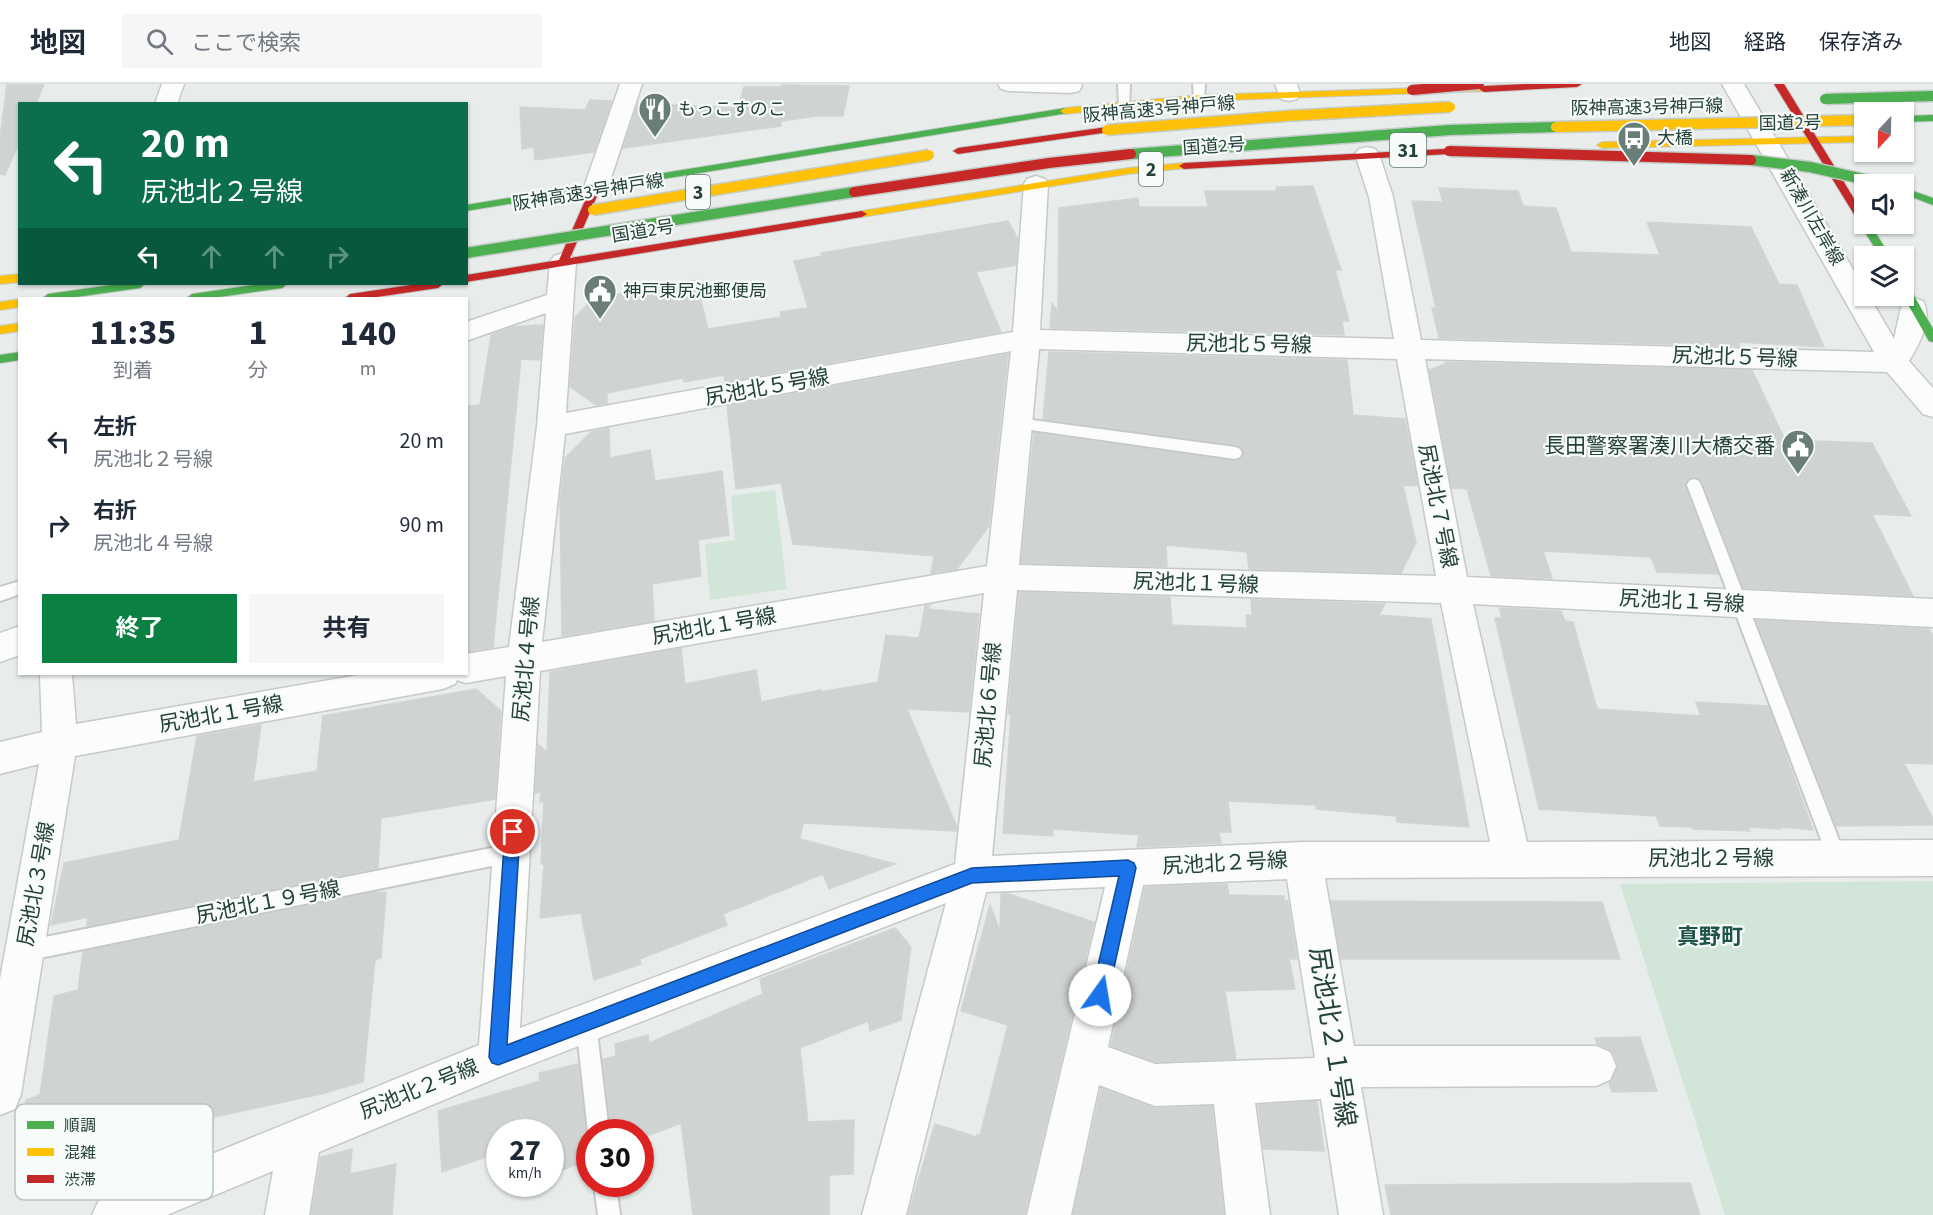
<!DOCTYPE html>
<html lang="ja">
<meta charset="utf-8">
<style>
body{margin:0;font-family:"Source Sans 3","Noto Sans JP",sans-serif;background:#f6f6f7;color:#1f2937;height:100vh;display:flex;flex-direction:column;font-size:22px;white-space:nowrap}
*{box-sizing:border-box;margin:0}
p{font-size:20px;color:#747a83}
.icon{flex:none;width:33px;height:33px;fill:none;stroke:currentColor;stroke-width:2;stroke-linecap:round;stroke-linejoin:round}
.map{position:relative;flex:1;overflow:hidden}
.drawer{position:absolute;left:18px;top:213px;width:450px;height:378px;display:flex;flex-direction:column;background:#fff;border-radius:0px;box-shadow:0 2px 4px #0004}
.drawer>*{flex:none}
.banner{position:absolute;left:18px;top:18px;width:450px;height:183px;border-radius:0px;box-shadow:0 2px 4px #0004;background:#0b6e4f;color:#fff;overflow:hidden}
.needle{width:39px;rotate:202deg}
.fabs{position:absolute;left:1854px;top:18px;display:grid;gap:12px}
.fabs a{display:grid;place-items:center;width:60px;height:60px;border-radius:0px;background:#fff;box-shadow:0 2px 4px #0004;font-size:30px}
.speed{position:absolute;left:486px;top:1035px;display:flex;gap:12px;font-size:30px;font-weight:700;text-align:center}
.speed>*{display:grid;place-content:center;width:78px;height:78px;border-radius:50%;background:#fff;box-shadow:0 2px 4px #0004;line-height:1}
.speed small{font-size:15px;font-weight:400}
.speed .limit{border:9px solid #d22;background:#fff;color:#111}
.pin{position:absolute;display:grid;place-items:center;width:51px;height:51px;color:#fff;margin:-26px;border:3px solid #fff;border-radius:50%;box-shadow:0 2px 6px #0007}
.me{position:absolute;width:66px;margin:-33px;rotate:13deg;stroke-linejoin:round;filter:drop-shadow(0 0 4px #0008)}
.turn{display:flex;align-items:center;gap:21px;height:126px;padding:0 24px;font-size:27px}
.turn .icon{width:78px;height:78px;stroke-width:2.5}
.turn b{display:block;font-size:42px;line-height:51px}
.lanes{display:flex;align-items:center;height:57px;padding:0 24px;background:#0003;justify-content:center;gap:30px;direction:ltr}
.lanes .off{opacity:.35}
.eta{display:flex;justify-content:space-evenly;align-items:center;height:102px;text-align:center}
.eta b{font-size:36px;font-weight:700;line-height:42px}
.primary-button{display:flex;gap:12px;margin-top:auto;padding:12px 24px}
.primary-button a{flex:1;height:69px;border-radius:0px;background:#0b8043;color:#fff;font-size:24px;font-weight:700;line-height:69px;text-align:center}
.primary-button a+a{background:#f6f6f7;color:#1f2937}
ul{padding:0;list-style:none}
li{display:flex;align-items:center;gap:18px;height:84px;padding:0 24px}
li div{flex:1}
li b{display:block;font-size:22px}
li em{font-style:normal}
header{display:flex;align-items:center;gap:36px;box-sizing:border-box;height:84px;padding:0 30px;background:#fff;border-bottom:2px solid #e0e1e3}
header strong{font-size:28px}
nav{display:flex;gap:33px;margin-inline-start:auto;font-size:21px}
.search{width:420px;height:54px;background:#f6f6f7;display:flex;align-items:center;gap:15px;box-sizing:border-box;padding:0 21px;border-radius:0px;color:#747a83;font-size:22px}
.map>svg:first-child{display:block}
</style>
<header>
<strong>地図</strong>
<div class="search"><svg class="icon" aria-label="search" viewBox="0 0 24 24"><circle cx="10" cy="10" r="6"/><path d="M15 15l6 6"/></svg>ここで検索</div>
<nav><a>地図</a><a>経路</a><a>保存済み</a></nav>
</header>
<div class="map">
<svg width="1933" height="1131" viewBox="0 0 1933 1131">
<rect width="100%" height="100%" fill="#e8edeb"/>
<g fill="#d1e6d8">
<polygon points="775,406 787,505 710,516 705,460 735,456 731,412"/>
<polygon points="1933,797 1933,1131 1725,1131 1620,800"/>
</g>
<polygon fill="#e8edeb" points="1869,0 1920,0 1933,16 1933,84 1904,47 1904,28 1890,28"/>
<g fill="#cfd4d2" stroke="#d1d6d4" stroke-width="1.5">
<polygon points="7,0 44,0 36,20 20,20 20,57 5,91 0,90 0,54"/>
<polygon points="782,1 849,2 843,32 816,32 781,37 781,42 623,64 638,19 738,24 744,3 782,3"/>
<polygon points="590,16 612,17 594,68 535,76 534,63 522,65 520,23 585,26"/>
<polygon points="1313,102 1341,186 1335,186 1349,237 1342,237 1344,251 1050,244 1052,219 1058,228 1059,124 1138,114 1139,123 1208,123 1205,107 1277,107 1276,103"/>
<polygon points="1439,104 1518,107 1523,122 1556,124 1571,168 1660,171 1647,138 1751,143 1779,200 1797,201 1824,263 1737,258 1740,262 1439,254 1432,224 1436,224 1412,117 1443,118"/>
<polygon points="1008,137 1018,155 1016,181 976,188 1001,248 725,298 724,291 684,298 683,294 607,309 607,319 596,321 570,303 575,233 594,214 696,196 708,245 781,233 780,228 808,224 794,177 822,172 821,169"/>
<polygon points="538,241 543,241 540,276 521,275 493,563 466,568 466,322 480,321 491,251 512,243"/>
<polygon points="1049,268 1347,276 1353,331 1405,335 1418,402 1403,401 1416,459 1401,489 1249,485 1247,468 1166,461 1167,483 1021,479 1034,349 1235,377 1241,375 1244,370 1242,364 1235,361 1043,335"/>
<polygon points="1008,270 989,442 957,485 931,489 934,472 793,460 781,399 736,405 727,322"/>
<polygon points="1445,278 1752,286 1785,356 1872,359 1911,432 1872,430 1913,512 1743,504 1703,400 1700,395 1695,393 1688,395 1685,402 1718,490 1657,488 1651,473 1543,467 1552,495 1491,492 1467,405 1452,404 1429,286 1445,280"/>
<polygon points="609,344 610,374 650,366 655,397 722,387 729,451 698,456 701,492 652,500 654,537 562,552 560,416 565,374 591,348"/>
<polygon points="1019,508 1170,513 1172,541 1247,544 1246,531 1252,531 1251,515 1385,520 1379,531 1431,535 1469,743 1397,738 1396,732 1316,725 1316,721 1228,717 1231,748 1219,748 1221,759 1137,763 1139,751 1053,745 1053,752 1003,749 1011,630 1008,630"/>
<polygon points="930,521 927,525 979,530 969,628 907,625 957,743 956,747 803,739 800,755 895,780 829,805 823,790 723,830 727,841 640,875 641,880 594,896 581,829 540,834 544,780 541,780 544,717 540,718 541,708 535,709 538,660 547,668 550,588 681,564 685,600 756,586 761,618 821,606 821,608 878,598 886,551 919,554 925,522"/>
<polygon points="1499,524 1561,527 1565,537 1573,538 1597,625 1701,632 1696,618 1768,622 1813,746 1780,743 1781,745 1748,743 1750,747 1693,745 1693,743 1660,742 1656,732 1539,725 1495,534 1502,534"/>
<polygon points="1756,536 1929,545 1933,552 1933,680 1904,679 1933,735 1933,741 1836,742"/>
<polygon points="476,605 501,627 495,715 381,734 378,784 87,842 88,833 51,841 64,779 179,756 197,652 261,641 253,698 317,687 323,632"/>
<polygon points="1227,800 1229,811 1284,812 1284,817 1288,817 1297,875 1289,875 1295,905 1225,907 1236,975 1155,978 1111,962 1145,803"/>
<polygon points="377,808 377,809 386,808 381,874 375,876 363,998 321,1010 214,1033 213,1042 140,1063 141,1055 16,1094 26,1016 40,1011 54,912 78,906 83,867"/>
<polygon points="1006,809 1094,838 1025,1131 908,1131 935,1040 977,1053 977,1051 980,1051 1008,941 961,927 990,821 1000,847 1001,810"/>
<polygon points="1331,817 1602,818 1620,875 1341,875"/>
<polygon points="895,844 911,863 901,936 870,947 868,937 800,964 808,1038 854,1036 853,1090 829,1091 829,1131 693,1131 681,1039 640,1055 640,1048 611,1048 603,975 616,972 615,960 648,951 649,959 763,910 760,895"/>
<polygon points="1640,953 1657,1007 1612,1008 1609,999 1618,981 1612,967 1597,960 1595,954"/>
<polygon points="578,980 586,1048 590,1053 590,1075 550,1091 550,1048 500,1048 500,1076 489,1079 489,1072 442,1088 438,1027 540,997 539,989"/>
<polygon points="1101,1004 1154,1024 1212,1022 1224,1131 1073,1131"/>
<polygon points="1317,1017 1324,1067 1263,1065 1258,1021"/>
<polygon points="352,1065 350,1090 396,1080 392,1131 311,1131 321,1073"/>
<polygon points="1690,1099 1700,1131 1391,1131 1385,1101"/>
</g>
<g fill="none" stroke-linecap="round" stroke-linejoin="round">
<defs>
<g id="lane">
<polygon points="1118,0 1130,0 1129,23 1125,24 1119,21"/>
<polygon points="1193,0 1205,0 1204,16 1200,17 1194,14"/>
<polygon points="1017,334 1235,363 1240,365 1242,369 1240,373 1235,375 1017,344 1010,339"/>
<polygon points="1694,395 1699,397 1701,401 1846,774 1844,780 1837,783 1830,780 1828,774 1687,401 1689,397"/>
<polygon points="20,497 20,510 0,517 0,503"/>
<polygon points="511,760 518,763 520,769 518,775 511,778 25,877 18,874 15,867 18,860 25,857"/>
<polygon points="586,929 593,932 596,939 609,1048 590,1048 590,1051 588,1048 576,939 579,932"/>
<polygon points="594,1100 616,1100 620,1131 598,1131"/>
</g>
<g id="street">
<polygon points="162,0 184,0 177,20 155,20"/>
<polygon points="620,0 642,0 608,103 605,108 596,111 587,108 584,103"/>
<polygon points="998,0 1081,0 1082,2 1079,7 1071,9 1009,7 1001,5"/>
<polygon points="1275,0 1297,0 1300,10 1297,15 1289,17 1281,15"/>
<path d="M 1722,0 L 1744,0 L 1864,204 L 1864,212 L 1869,212 L 1894,255 L 1901,223 L 1905,217 L 1914,214 L 1923,217 C 1933,235 1919,261 1909,277 L 1933,304 L 1933,333 L 1923,330 L 1887,288 L 1425,275 L 1467,493 L 1933,515 L 1933,543 L 1473,520 L 1527,758 L 1933,756 L 1933,792 L 1325,794 L 1354,962 L 1596,962 L 1610,968 L 1616,982 L 1610,996 L 1596,1002 L 1361,1003 L 1383,1131 L 1339,1131 L 1321,1015 L 1255,1019 L 1270,1131 L 1226,1131 L 1214,1020 L 1155,1022 L 1099,1001 L 1071,1131 L 1027,1131 L 1105,803 L 986,808 L 906,1131 L 862,1131 L 946,819 L 499,993 L 319,1068 L 309,1131 L 265,1131 L 273,1087 L 167,1131 L 92,1131 L 99,1116 L 479,961 L 506,592 L 466,599 L 457,596 L 455,600 L 443,605 L 75,672 L 21,1010 L 15,1025 L 0,1031 L 0,895 L 39,680 L 0,690 L 0,658 L 42,648 L 40,590 L 72,590 L 76,640 L 364,590 L 466,590 L 466,570 L 509,563 L 537,342 L 546,229 L 466,257 L 466,238 L 547,211 L 550,178 L 554,172 L 563,169 L 572,172 L 576,178 L 566,329 L 1013,248 L 1024,100 L 1027,95 L 1036,92 L 1045,95 L 1048,100 L 1040,246 L 1394,255 L 1369,113 L 1355,70 L 1359,65 L 1367,63 L 1375,65 L 1379,70 L 1393,113 L 1421,256 L 1874,268 ZM 1039,265 L 1397,275 L 1436,492 L 1019,481 ZM 1011,267 L 987,482 L 542,558 L 565,350 ZM 1017,506 L 1441,519 L 1490,758 L 1303,758 L 992,772 ZM 984,509 L 955,780 L 520,944 L 540,587 ZM 1287,795 L 1315,974 L 1155,980 L 1108,963 L 1143,801 Z"/>
<polygon points="20,542 20,571 0,578 0,549"/>
</g>
<g id="fast">
<polygon points="1065,24 1068,25 1068,29 466,127 466,121"/>
<polygon points="1933,31 1933,37 1904,38 1904,32"/>
<polygon points="1904,104 1933,114 1933,121 1904,110"/>
<polygon points="1864,137 1864,140 1870,140 1890,172 1880,172 1860,140"/>
<polygon points="119,200 145,200 140,204 69,214 43,214 48,210"/>
<polygon points="262,200 287,200 282,204 212,214 187,214 192,210"/>
<polygon points="1904,200 1908,201 1933,245 1933,258 1929,257 1903,212"/>
<polygon points="20,268 20,276 0,279 0,271"/>
</g>
<g id="slow">
<polygon points="1484,2 1487,3 1487,7 1200,17 1065,30 1060,27 1065,24 1200,11"/>
<polygon points="1864,52 1864,58 1602,64 1597,61 1602,58"/>
<polygon points="1184,79 1187,80 1187,84 1128,90 862,133 857,130 862,127 1128,84"/>
<polygon points="20,190 20,198 0,200 0,192"/>
<polygon points="20,215 20,223 0,226 0,218"/>
<polygon points="20,239 20,247 0,250 0,242"/>
</g>
<g id="jam">
<polygon points="1526,0 1582,0 1577,3 1484,8 1479,5 1484,2"/>
<polygon points="1774,0 1784,0 1864,131 1864,140 1868,140 1860,140"/>
<polygon points="1107,43 1110,44 1110,48 958,70 953,67 958,64"/>
<polygon points="1481,63 1484,64 1484,68 1184,85 1179,82 1184,79"/>
<polygon points="596,100 601,103 570,174 862,127 867,130 862,133 466,198 466,191 559,176 591,103"/>
<polygon points="418,200 443,200 438,204 370,214 345,214 350,210"/>
</g>
</defs>
<use href="#lane" stroke="#c5cac8" stroke-width="4"/>
<use href="#street" stroke="#c5cac8" stroke-width="3"/>
<use href="#fast" stroke="#c3cbc8" stroke-width="2"/>
<use href="#slow" stroke="#c3cbc8" stroke-width="2"/>
<use href="#jam" stroke="#c3cbc8" stroke-width="2"/>
<use href="#lane" fill="#fcfcfc" fill-rule="evenodd"/>
<use href="#street" fill="#fcfcfc" fill-rule="evenodd"/>
<use href="#fast" fill="#4caf50" fill-rule="evenodd"/>
<use href="#slow" fill="#ffc107" fill-rule="evenodd"/>
<use href="#jam" fill="#c62828" fill-rule="evenodd"/>
<defs>
<g id="fast-bridge">
<polyline points="1825,15 1933,12"/>
<polyline points="1131,70 1450,46 1556,43"/>
<polyline points="1751,76 1810,83 1885,100"/>
<polyline points="466,169 854,108"/>
</g>
<g id="slow-bridge">
<polyline points="1556,43 1864,36"/>
<polyline points="1107,46 1285,32 1450,23"/>
<polyline points="593,126 929,71"/>
</g>
<g id="jam-bridge">
<polyline points="1412,6 1479,0"/>
<polyline points="1449,67 1751,76"/>
<polyline points="854,108 1049,79 1131,70"/>
</g>
</defs>
<use href="#fast-bridge" stroke="#c3ccc9" stroke-width="13" stroke-linecap="butt"/>
<use href="#slow-bridge" stroke="#c3ccc9" stroke-width="13" stroke-linecap="butt"/>
<use href="#jam-bridge" stroke="#c3ccc9" stroke-width="13" stroke-linecap="butt"/>
<use href="#fast-bridge" stroke="#4caf50" stroke-width="10"/>
<use href="#slow-bridge" stroke="#ffc107" stroke-width="10"/>
<use href="#jam-bridge" stroke="#c62828" stroke-width="10"/>
</g>
<polygon fill="#1a73e8" stroke="#114b97" stroke-width="1.5" points="513,741 518,743 520,748 507,961 972,784 1128,776 1134,779 1136,784 1108,911 1105,917 1100,919 1094,917 1091,911 1119,792 972,799 498,981 492,979 489,973 505,748 507,743"/>
<defs>
<symbol id="restaurant-pin" viewBox="-11 -11 22 30"><path d="M0 17L-7.5 6A9.5 9.5 0 1 1 7.5 6Z" fill="#697e78" stroke="#f7fbf9"/><path d="M-5-6h1v4h1v-4h1v4h1v-4h1v5L-1.5 .5V6h-2V.5L-5-1ZM5-6V6H3V1.5H1.5Q1.5-4 5-6Z" fill="#fff"/></symbol>
<symbol id="bus-pin" viewBox="-11 -11 22 30"><path d="M0 17L-7.5 6A9.5 9.5 0 1 1 7.5 6Z" fill="#697e78" stroke="#f7fbf9"/><path d="M-5-6H5V4H4V6H2V4H-2V6H-4V4H-5ZM-3.5-4V0h7V-4ZM-3.5 1.2v1.5H-2V1.2ZM2 1.2v1.5H3.5V1.2Z" fill="#fff"/></symbol>
<symbol id="civic-pin" viewBox="-11 -11 22 30"><path d="M0 17L-7.5 6A9.5 9.5 0 1 1 7.5 6Z" fill="#697e78" stroke="#f7fbf9"/><path d="M-.6-6.5H3V-4.5H.6V-3L4-1V1h2V6H-6V1h2V-1L-.6-3ZM-1.2 2.5V6h2.4V2.5Z" fill="#fff"/></symbol>
</defs>
<g fill-rule="evenodd">
<use href="#restaurant-pin" x="636" y="6" width="38" height="52"/>
<use href="#bus-pin" x="1615" y="35" width="38" height="52"/>
<use href="#civic-pin" x="581" y="188" width="38" height="52"/>
<use href="#civic-pin" x="1779" y="343" width="38" height="52"/>
</g>
<g text-anchor="middle" stroke-width="4.5" stroke-linejoin="round" paint-order="stroke">
<g font-size="18" fill="#24423a" stroke="#f7fbf9">
<text transform="translate(1647 23) rotate(-1)" y="6">阪神高速3号神戸線</text>
<text transform="translate(1159 25) rotate(-5)" y="6">阪神高速3号神戸線</text>
<text transform="translate(1790 39) rotate(-1)" y="6">国道2号</text>
<text transform="translate(1214 62) rotate(-4)" y="6">国道2号</text>
<text transform="translate(588 108) rotate(-9)" y="6">阪神高速3号神戸線</text>
<text transform="translate(1812 133) rotate(60)" y="6">新湊川左岸線</text>
<text transform="translate(643 147) rotate(-9)" y="6">国道2号</text>
</g>
<g font-size="18" fill="#24423a" stroke="#f7fbf9" text-anchor="start">
<text x="678" y="31">もっこすのこ</text>
<text x="1657" y="60">大橋</text>
<text x="623" y="213">神戸東尻池郵便局</text>
</g>
<g fill="#f7fbf9" stroke="#637a73" stroke-width="1.5">
<rect x="1390" y="49" width="36" height="34" rx="4.5"/>
<rect x="1139" y="68" width="24" height="34" rx="4.5"/>
<rect x="686" y="91" width="24" height="34" rx="4.5"/>
</g>
<g font-size="20" font-weight="bold" fill="#24423a">
<text x="1408" y="73">31</text>
<text x="1151" y="92">2</text>
<text x="698" y="115">3</text>
</g>
<g font-size="21" fill="#24423a" stroke="#f7fbf9">
<text transform="translate(1249 260) rotate(1)" y="7">尻池北５号線</text>
<text transform="translate(1735 273) rotate(2)" y="7">尻池北５号線</text>
<text transform="translate(767 303) rotate(-10)" y="7">尻池北５号線</text>
<text transform="translate(1438 422) rotate(79)" y="7">尻池北７号線</text>
<text transform="translate(1196 499) rotate(2)" y="7">尻池北１号線</text>
<text transform="translate(1682 517) rotate(3)" y="7">尻池北１号線</text>
<text transform="translate(714 542) rotate(-10)" y="7">尻池北１号線</text>
<text transform="translate(526 575) rotate(-85)" y="7">尻池北４号線</text>
<text transform="translate(988 621) rotate(-85)" y="7">尻池北６号線</text>
<text transform="translate(221 630) rotate(-10)" y="7">尻池北１号線</text>
<text x="1711" y="781">尻池北２号線</text>
<text transform="translate(1225 779) rotate(-3)" y="7">尻池北２号線</text>
<text transform="translate(36 800) rotate(-80)" y="7">尻池北３号線</text>
<text transform="translate(268 818) rotate(-11)" y="7">尻池北１９号線</text>
<text transform="translate(419 1005) rotate(-22)" y="7">尻池北２号線</text>
</g>
<g font-size="21" fill="#24423a" stroke="#f7fbf9" text-anchor="end">
<text x="1775" y="369">長田警察署湊川大橋交番</text>
</g>
<g font-size="22" font-weight="bold" fill="#1f5548" stroke="#f7fbf9">
<text x="1710" y="860">真野町</text>
</g>
<g font-size="26" fill="#24423a" stroke="#f7fbf9">
<text transform="translate(1333 953) rotate(81)" y="9">尻池北２１号線</text>
</g>
</g>
<rect x="15" y="1020" width="198" height="96" rx="9" fill="#f7fbf9" stroke="#b8c4c0" stroke-width="1.5"/>
<rect x="27" y="1037" width="27" height="8" fill="#4caf50"/>
<rect x="27" y="1064" width="27" height="8" fill="#ffc107"/>
<rect x="27" y="1091" width="27" height="8" fill="#c62828"/>
<g font-size="16" fill="#24423a">
<text x="64" y="1047">順調</text>
<text x="64" y="1074">混雑</text>
<text x="64" y="1101">渋滞</text>
</g>
</svg>
<div class="fabs">
<a><svg class="needle" viewBox="-14 -14 28 28"><path d="M0-13l5 13h-10z" fill="#e53935"/><path d="M0 13l5-13h-10z" fill="#747a83"/></svg></a>
<a><svg class="icon" aria-label="sound" viewBox="0 0 24 24"><path d="M4 9h4l5-4v14l-5-4H4zM17 9q2 3 0 6"/></svg></a>
<a><svg class="icon" aria-label="layers" viewBox="0 0 24 24"><path d="M12 4l9 5-9 5-9-5zM3 14l9 5 9-5"/></svg></a>
</div>
<div class="speed"><div>27<small>km/h</small></div><div class="limit">30</div></div>
<div class="pin" style="left:513px;top:748px;background:#d93025"><svg class="icon" aria-label="arrive" viewBox="0 0 24 24"><path d="M6 21V4h12l-3 4 3 4H6"/></svg></div>
<svg class="me" style="left:1100px;top:911px" viewBox="-20 -20 40 40"><circle r="19" fill="#fff"/><path d="M0-13L10 11 0 6-10 11z" fill="#1a73e8"/></svg>
<div class="banner">
<div class="turn"><svg class="icon" aria-label="left" viewBox="0 0 24 24"><path d="M17 20v-9H6M10 6l-5 5 5 5"/></svg><div><b>20 m</b>尻池北２号線</div></div>
<div class="lanes"><svg class="icon" aria-label="left" viewBox="0 0 24 24"><path d="M17 20v-9H6M10 6l-5 5 5 5"/></svg><svg class="icon off" aria-label="ahead" viewBox="0 0 24 24"><path d="M12 20V5M6 11l6-6 6 6"/></svg><svg class="icon off" aria-label="ahead" viewBox="0 0 24 24"><path d="M12 20V5M6 11l6-6 6 6"/></svg><svg class="icon off" aria-label="right" viewBox="0 0 24 24"><path d="M7 20v-9h11M14 6l5 5-5 5"/></svg></div>
</div>
<section class="drawer">
<div class="eta">
<div><b>11:35</b><p>到着</p></div>
<div><b>1</b><p>分</p></div>
<div><b>140</b><p>m</p></div>
</div>
<ul>
<li><svg class="icon" aria-label="left" viewBox="0 0 24 24"><path d="M17 20v-9H6M10 6l-5 5 5 5"/></svg><div><b>左折</b><p>尻池北２号線</p></div><em>20 m</em></li>
<li><svg class="icon" aria-label="right" viewBox="0 0 24 24"><path d="M7 20v-9h11M14 6l5 5-5 5"/></svg><div><b>右折</b><p>尻池北４号線</p></div><em>90 m</em></li>
</ul>
<div class="primary-button"><a>終了</a><a>共有</a></div>
</section>
</div>
